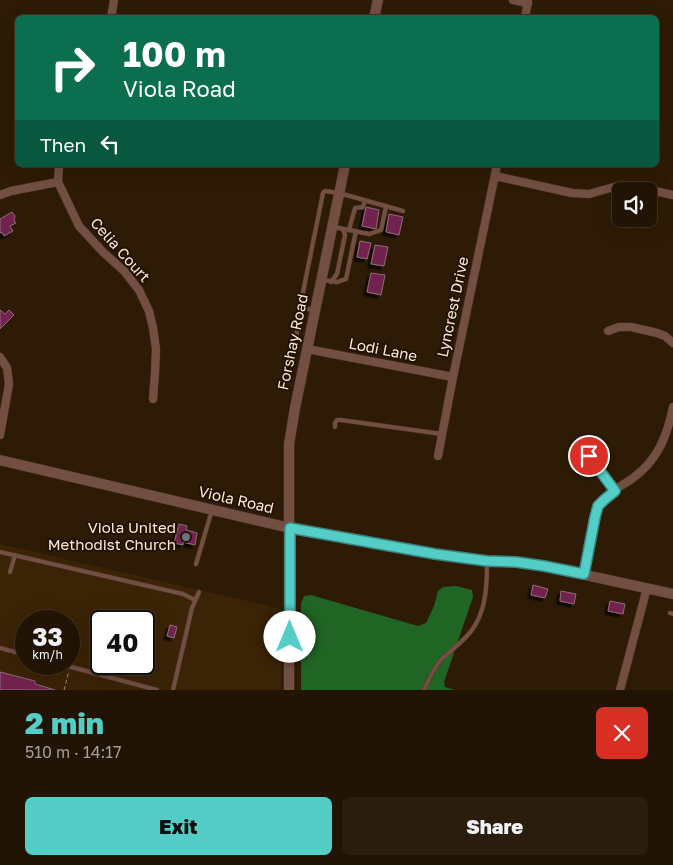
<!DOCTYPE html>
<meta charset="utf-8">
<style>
body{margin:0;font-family:"Golos Text",sans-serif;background:#2a1d0e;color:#f1f3f6;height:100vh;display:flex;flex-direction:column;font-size:19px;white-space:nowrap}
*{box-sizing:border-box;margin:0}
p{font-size:16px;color:#a29e9a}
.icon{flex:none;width:28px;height:28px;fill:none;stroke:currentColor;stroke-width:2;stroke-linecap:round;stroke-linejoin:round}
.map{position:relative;height:690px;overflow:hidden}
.sheet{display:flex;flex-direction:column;background:#221404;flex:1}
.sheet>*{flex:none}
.banner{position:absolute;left:15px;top:15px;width:644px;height:152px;border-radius:8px;box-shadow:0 5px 20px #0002,0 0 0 1px #3f3326;background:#0b6e4f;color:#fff;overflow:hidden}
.buttons{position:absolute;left:612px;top:182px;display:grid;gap:10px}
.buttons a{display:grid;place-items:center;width:45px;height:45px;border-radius:8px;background:#221404;box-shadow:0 5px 20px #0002,0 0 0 1px #3f3326;font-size:25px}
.speed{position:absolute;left:15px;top:610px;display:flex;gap:10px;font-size:25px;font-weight:700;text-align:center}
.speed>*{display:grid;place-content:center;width:65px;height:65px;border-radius:50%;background:#221404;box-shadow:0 5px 20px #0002,0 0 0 1px #3f3326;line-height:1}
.speed small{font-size:12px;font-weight:400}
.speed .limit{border:2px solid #111;border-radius:8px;background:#fff;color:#111}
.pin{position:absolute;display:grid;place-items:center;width:42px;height:42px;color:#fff;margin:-21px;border:2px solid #fff;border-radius:50%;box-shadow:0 1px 5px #0007}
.me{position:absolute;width:55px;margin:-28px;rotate:0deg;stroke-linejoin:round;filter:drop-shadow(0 0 4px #0008)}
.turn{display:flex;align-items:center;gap:18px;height:105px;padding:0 25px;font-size:22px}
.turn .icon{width:65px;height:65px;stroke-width:2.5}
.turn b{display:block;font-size:35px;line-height:42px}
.then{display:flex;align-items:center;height:48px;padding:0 25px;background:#0003;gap:10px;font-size:19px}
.round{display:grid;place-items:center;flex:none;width:52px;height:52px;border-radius:8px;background:#2a1d0e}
.overview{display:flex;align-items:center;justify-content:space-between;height:85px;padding:0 25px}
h1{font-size:30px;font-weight:800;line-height:38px;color:#54cdc7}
.action{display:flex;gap:10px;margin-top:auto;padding:10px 25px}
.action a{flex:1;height:58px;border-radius:8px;background:#54cdc7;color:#111;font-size:20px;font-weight:800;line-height:58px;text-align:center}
.action a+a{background:#2a1d0e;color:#f1f3f6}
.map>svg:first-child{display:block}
</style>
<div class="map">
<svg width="673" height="690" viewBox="0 0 673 690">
<defs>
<filter id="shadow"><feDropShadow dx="-3.5" dy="3.5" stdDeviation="0" flood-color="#0009"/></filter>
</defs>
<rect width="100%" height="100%" fill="#2e1b05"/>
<path fill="#3b2305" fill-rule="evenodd" d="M 0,544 L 282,609 L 281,690 L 0,690 ZM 26,621 L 69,621 L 69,664 L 26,664 ZM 101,621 L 144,621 L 144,664 L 101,664 Z"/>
<polygon fill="#206524" points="456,586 472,590 473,597 444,682 445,687 455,690 301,690 301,604 304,596 311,595 418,626 426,623 434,606 438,591 443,587"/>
<g fill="#722450" stroke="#8c6c7b" filter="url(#shadow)">
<polygon points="366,207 379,210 376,229 362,226"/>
<polygon points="12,212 15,216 14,220 16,223 10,226 13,231 4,236 2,232 0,233 0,219"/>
<polygon points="389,214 403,217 399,235 386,232"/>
<polygon points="360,241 371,243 367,259 357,257"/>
<polygon points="375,245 388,247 384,266 371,264"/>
<polygon points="371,273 385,275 381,295 367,292"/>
<polygon points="0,310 5,314 9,310 14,315 0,329"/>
<polygon points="179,524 187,526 186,530 197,533 195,545 183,542 183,545 174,543"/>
<polygon points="533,585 548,589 545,598 531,595"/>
<polygon points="561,591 576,594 574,604 560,601"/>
<polygon points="610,601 625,604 623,614 608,611"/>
<polygon points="170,625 177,627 174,638 167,636"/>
<polygon points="0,672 35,681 35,684 55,690 0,690"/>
</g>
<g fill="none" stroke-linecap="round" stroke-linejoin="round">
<defs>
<g id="service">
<polyline points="334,227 369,234 381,230 386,207"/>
<polyline points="349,230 355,208 363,207 365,201"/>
<polyline points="323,280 337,282 346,279 356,231"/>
<polyline points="331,282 337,274 345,235 343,229"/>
<polyline points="300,307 323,193 325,191 339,193 403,211"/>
<polyline points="307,344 296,338 300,307 313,310"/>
<polyline points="335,427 335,423 337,420 341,420 442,434"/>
<polyline points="0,552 183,594 195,600"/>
<polyline points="196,564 212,510"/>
<polyline points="10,572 15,555"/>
<polyline points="670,613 673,614"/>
<polyline points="0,648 26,655"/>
<polyline points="60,664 157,690"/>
<polyline points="173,690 192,608 199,592"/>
<path d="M 424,690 C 429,679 433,669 441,660 C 451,650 464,641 472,630 C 486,611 487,586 487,563"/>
</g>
<g id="minor">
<polyline points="513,0 528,3"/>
<polyline points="111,18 114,0"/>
<polyline points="525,18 528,0"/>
<polyline points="59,165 58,182 79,226 103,252 124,271 139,290 149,311 153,328 156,349 155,373 153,399"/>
<polyline points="495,176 572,193 589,194 621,185 643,188 673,195"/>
<polyline points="0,195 11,191 58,182"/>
<polyline points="608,331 619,327 631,327 657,333 665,336 673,343"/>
<polyline points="307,349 453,377"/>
<polyline points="0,357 7,368 9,384 0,435"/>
<polyline points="438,456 453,377 497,165"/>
<polyline points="589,456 615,491"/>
<path d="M 584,574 C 586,561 589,547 592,533 C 593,525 594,515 598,507 C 604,494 622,486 633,478 C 658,460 667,436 673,407"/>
<polyline points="620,690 647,588"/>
</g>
<g id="tertiary">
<polyline points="374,18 378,0"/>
<polyline points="0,460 290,528 435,554 487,561 516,562 544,566 673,594"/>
<polyline points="289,690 289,444 295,408 345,165"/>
</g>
</defs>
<use href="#service" stroke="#4a3823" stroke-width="5"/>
<use href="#minor" stroke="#4a3823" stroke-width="9"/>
<use href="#tertiary" stroke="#4a3823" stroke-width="11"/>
<g stroke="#9c8c7b" stroke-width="1" stroke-dasharray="4 2.5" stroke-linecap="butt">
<polyline points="72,660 75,649"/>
<polyline points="41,664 56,668"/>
<polyline points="64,690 69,671"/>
</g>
<use href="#service" stroke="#734e43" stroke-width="4"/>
<use href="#minor" stroke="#734e43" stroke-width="8"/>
<use href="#tertiary" stroke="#734e43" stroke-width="10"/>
</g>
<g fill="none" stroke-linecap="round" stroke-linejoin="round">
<defs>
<polyline id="route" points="290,637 290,528 435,554 487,561 516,562 544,566 584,574 595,517 598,506 604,500 615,491 589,456"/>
</defs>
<use href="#route" stroke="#378581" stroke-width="12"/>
<use href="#route" stroke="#54cdc7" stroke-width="9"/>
</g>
<circle fill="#6b7280" stroke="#241200" stroke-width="2" cx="186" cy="537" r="5"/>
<g text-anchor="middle" stroke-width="4" stroke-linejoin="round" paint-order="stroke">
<g font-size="15" fill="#f7eadd" stroke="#241200">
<text transform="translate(120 250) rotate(48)" y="5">Celia Court</text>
<text transform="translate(453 307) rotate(-78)" y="5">Lyncrest Drive</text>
<text transform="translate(293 342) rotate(-78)" y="5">Forshay Road</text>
<text transform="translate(383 350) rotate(11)" y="5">Lodi Lane</text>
<text transform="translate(236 500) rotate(13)" y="5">Viola Road</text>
</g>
<g font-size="15" fill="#f7eadd" stroke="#241200" text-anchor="end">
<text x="176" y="533">Viola United<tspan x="176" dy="17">Methodist Church</tspan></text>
</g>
</g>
</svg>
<div class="buttons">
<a><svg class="icon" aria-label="sound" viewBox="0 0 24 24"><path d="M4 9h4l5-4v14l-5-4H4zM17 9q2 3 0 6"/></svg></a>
</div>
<div class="speed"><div>33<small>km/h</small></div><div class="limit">40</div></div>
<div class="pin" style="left:589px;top:456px;background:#d93025"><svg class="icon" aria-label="arrive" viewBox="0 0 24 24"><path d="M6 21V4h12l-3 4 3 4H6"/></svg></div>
<svg class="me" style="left:290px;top:637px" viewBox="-20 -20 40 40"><circle r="19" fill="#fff"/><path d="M0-13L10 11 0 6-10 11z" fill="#54cdc7"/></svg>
<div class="banner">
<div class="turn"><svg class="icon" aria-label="right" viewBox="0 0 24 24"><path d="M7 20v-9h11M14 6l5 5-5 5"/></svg><div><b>100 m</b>Viola Road</div></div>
<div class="then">Then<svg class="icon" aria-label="left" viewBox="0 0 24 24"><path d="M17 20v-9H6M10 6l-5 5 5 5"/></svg></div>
</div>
</div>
<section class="sheet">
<div class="overview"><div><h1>2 min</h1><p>510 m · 14:17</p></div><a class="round" style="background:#d93025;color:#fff"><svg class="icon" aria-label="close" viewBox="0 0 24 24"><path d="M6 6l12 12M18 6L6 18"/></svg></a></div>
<div class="action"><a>Exit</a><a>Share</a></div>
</section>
